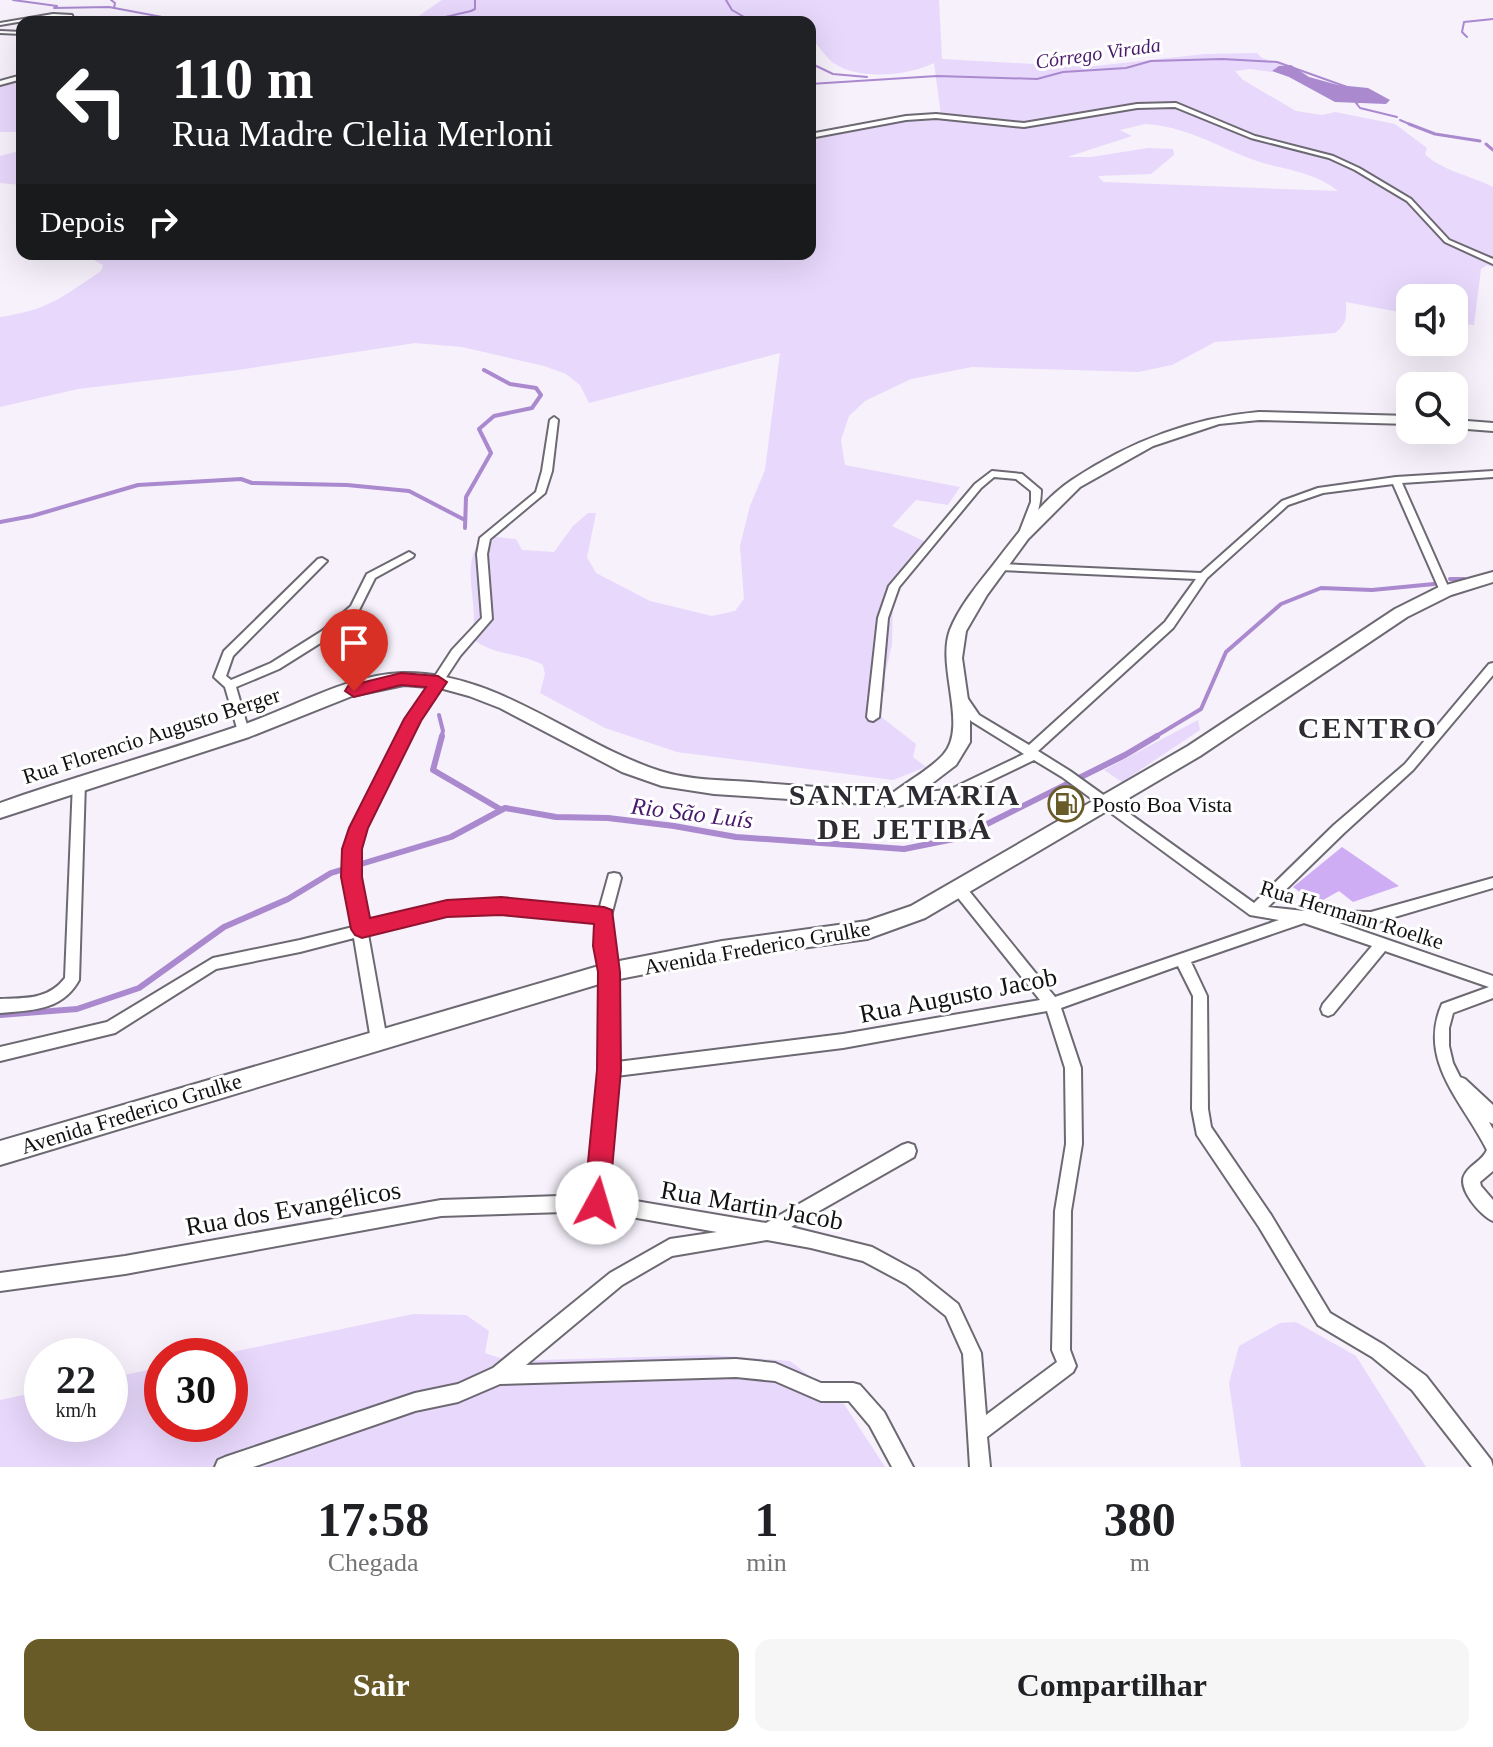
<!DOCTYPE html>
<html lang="pt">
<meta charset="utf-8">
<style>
body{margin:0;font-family:Georgia,serif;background:#f6f6f6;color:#202124;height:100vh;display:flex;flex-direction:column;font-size:30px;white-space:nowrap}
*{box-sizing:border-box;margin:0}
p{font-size:26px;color:#757577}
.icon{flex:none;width:44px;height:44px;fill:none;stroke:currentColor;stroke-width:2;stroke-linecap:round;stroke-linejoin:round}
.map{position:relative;height:1467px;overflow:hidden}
.panel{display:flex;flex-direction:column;background:#fff;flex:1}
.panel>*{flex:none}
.top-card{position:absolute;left:16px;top:16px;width:800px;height:244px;border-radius:16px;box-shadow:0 8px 32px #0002;background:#202124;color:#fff;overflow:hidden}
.controls{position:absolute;left:1396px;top:284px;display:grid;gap:16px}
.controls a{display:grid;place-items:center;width:72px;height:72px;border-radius:16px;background:#fff;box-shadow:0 8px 32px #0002;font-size:40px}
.speed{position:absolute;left:24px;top:1338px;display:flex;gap:16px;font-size:40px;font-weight:700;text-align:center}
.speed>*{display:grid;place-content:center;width:104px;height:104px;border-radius:50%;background:#fff;box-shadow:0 8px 32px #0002;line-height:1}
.speed small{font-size:20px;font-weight:400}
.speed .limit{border:12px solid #d22;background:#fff;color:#111}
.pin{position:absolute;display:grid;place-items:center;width:68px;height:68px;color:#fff;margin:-82px -34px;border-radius:50% 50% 50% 0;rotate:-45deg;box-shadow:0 0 8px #0007}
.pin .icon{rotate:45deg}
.me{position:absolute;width:88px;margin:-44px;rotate:6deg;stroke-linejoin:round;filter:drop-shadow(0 0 6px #0008)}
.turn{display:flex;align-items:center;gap:28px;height:168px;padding:0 24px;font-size:36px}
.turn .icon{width:104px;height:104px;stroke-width:2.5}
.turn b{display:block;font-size:56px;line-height:68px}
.then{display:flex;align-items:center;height:76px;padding:0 24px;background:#0003;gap:16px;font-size:30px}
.eta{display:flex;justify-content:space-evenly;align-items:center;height:136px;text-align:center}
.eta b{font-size:48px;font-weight:700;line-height:56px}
.action{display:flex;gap:16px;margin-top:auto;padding:16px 24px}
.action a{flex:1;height:92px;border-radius:16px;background:#685b28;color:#fff;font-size:32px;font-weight:700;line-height:92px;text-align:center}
.action a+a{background:#f6f6f6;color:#202124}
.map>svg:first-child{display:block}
</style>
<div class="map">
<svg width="1493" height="1467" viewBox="0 0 1493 1467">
<rect width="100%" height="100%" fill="#f6f1fb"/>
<g fill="#e8d8fc" fill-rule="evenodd">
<path d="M 442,0 L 939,0 L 942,59 L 1086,67 L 1205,54 L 1257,53 L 1262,58 L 1282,65 L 1272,72 L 1250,69 L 1235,71 L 1243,80 L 1296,111 L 1322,115 L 1335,112 L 1395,124 L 1427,148 L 1425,154 C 1438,169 1474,177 1493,187 L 1493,267 L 1487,265 L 1481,269 L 1474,325 L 1454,323 L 1454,298 L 1410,298 L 1410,314 L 1346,302 C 1346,317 1348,323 1335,333 L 1215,342 L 1172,365 L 1138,372 L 972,367 L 911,379 L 865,401 L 849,416 L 841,440 L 845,465 L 960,487 L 948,505 L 916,500 L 892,526 L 928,543 L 893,596 L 892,644 L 885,675 L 885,691 L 866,698 L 871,709 L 916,744 L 913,757 L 926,767 L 893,780 L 677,752 L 605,728 L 540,693 L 545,674 L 543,665 C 519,652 491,656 471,637 C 482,606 456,562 485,536 L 516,539 L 522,550 L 554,552 L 573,526 L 588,513 L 596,513 L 587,557 L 596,573 L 650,601 L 712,616 L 735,611 L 744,599 L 740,546 L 750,506 L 765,470 L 780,353 L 589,403 L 580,385 L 566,374 L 544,366 L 462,347 L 415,343 L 238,370 L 78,389 L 0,407 L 0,317 C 48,310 61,298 101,271 L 103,265 L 83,254 L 810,254 L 810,133 L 902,116 L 941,115 L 934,63 C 907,76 858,81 832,62 C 824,55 819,45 810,38 L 810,22 L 410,22 ZM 1145,124 C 1184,126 1215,145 1251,159 C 1281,170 1312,170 1338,191 L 1103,182 L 1098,176 L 1151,174 L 1174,155 L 1173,149 L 1148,148 L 1091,157 L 1067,157 L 1132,136 L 1120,130 Z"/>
<polygon points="22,77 22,132 0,132 0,83"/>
<polygon points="22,150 22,185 0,183 0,156"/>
<polygon points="1198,720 1200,730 1122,782 1104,770"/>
<polygon points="413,1314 466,1315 489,1331 485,1353 509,1361 711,1355 790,1361 842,1401 885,1467 0,1467 0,1400 42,1391 42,1424 110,1424 110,1378 162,1367 162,1424 230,1424 230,1356 213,1356"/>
<polygon points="1296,1322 1356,1356 1426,1467 1241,1467 1229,1383 1239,1346 1280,1323"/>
</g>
<polygon fill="#aa89cf" points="1291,65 1309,77 1338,85 1368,88 1390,100 1386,104 1335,102 1289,77 1272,71 1279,66"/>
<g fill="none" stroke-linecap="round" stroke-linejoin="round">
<g stroke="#aa89cf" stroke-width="2">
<polyline points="13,0 57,6 54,8 109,7 178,20 218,17 213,22"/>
<polyline points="111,0 115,3 114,8"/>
<polyline points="726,0 732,10 753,22"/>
<polyline points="424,22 471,11 475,9 475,0"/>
<polyline points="1467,37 1462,32 1464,22 1493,19"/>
<polyline points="810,63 833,74 867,77"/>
<polyline points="810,84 937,76 1037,79 1063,72 1126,68 1151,61 1222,59 1277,62 1347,87"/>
<polyline points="1359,102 1356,103 1360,108 1397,117"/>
<polyline points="1400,120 1414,126"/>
</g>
<g stroke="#aa89cf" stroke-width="3">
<polyline points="1409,124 1435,134 1480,141"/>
<polyline points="1486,144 1493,150"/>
</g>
<g stroke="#aa89cf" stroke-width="4">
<polyline points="0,522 32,516 138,485 241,479 252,483 347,485 409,491 463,519"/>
<polyline points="465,528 466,497 491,453 479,429 494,416 532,408 541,395 536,388 510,384 484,370"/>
<polyline points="1450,579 1464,579"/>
<polyline points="439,715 443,731 441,738"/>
<polyline points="1153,738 1201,709 1226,652 1281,604 1321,588 1372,590 1434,584"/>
</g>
<g stroke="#aa89cf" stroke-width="6">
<polyline points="442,736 433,770 500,809"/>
<polyline points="0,1015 77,1009 139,988 224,927 288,899 331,873 451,837 505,808 556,817 608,818 674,826 736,837 904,849 959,838 1125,755 1157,736"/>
</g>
</g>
<polygon fill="#cfadf5" points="1342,847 1399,886 1353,902 1339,891 1316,904 1293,887"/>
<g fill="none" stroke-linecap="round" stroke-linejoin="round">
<defs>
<g id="minor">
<polygon points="53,14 72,15 74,22 70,22 68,17 53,16 0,25 0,23"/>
<polygon points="0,31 22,32 22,34 0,33"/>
<polygon points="22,75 22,79 0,85 0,81"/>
<polygon points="1176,103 1255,136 1333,156 1359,168 1411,199 1449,240 1493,259 1493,264 1445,242 1407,201 1355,170 1329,158 1251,138 1175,107 1137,108 1024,127 936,118 906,120 810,138 810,134 906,116 936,114 1024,123 1137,104"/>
<path d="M 554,417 L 558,420 L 552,471 L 545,493 L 490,539 L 487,554 L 492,619 L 460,656 L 418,720 L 364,828 L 359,849 L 358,877 L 366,923 L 447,902 L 501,900 L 599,910 L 609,874 L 614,873 L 619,874 L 621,878 L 611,916 L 611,946 L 616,972 L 617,1062 L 843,1034 L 1040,1000 L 955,894 L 953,890 L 955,886 L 960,884 L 965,886 L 1055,997 L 1279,920 L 1250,915 L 1062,777 L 1034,760 L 955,798 L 898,804 L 894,802 L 892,799 L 894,796 L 898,794 L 949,790 L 1024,754 L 971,721 L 956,699 L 958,696 L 966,696 L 979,715 L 1029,745 L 1165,622 L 1196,579 L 1000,570 L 995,567 L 1000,564 L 1201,573 L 1282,501 L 1318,488 L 1396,477 L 1493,471 L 1493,477 L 1402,483 L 1450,591 L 1449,593 L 1441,593 L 1440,591 L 1393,484 L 1323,493 L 1288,505 L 1207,578 L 1173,628 L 1038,751 L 1070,771 L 1254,903 L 1334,825 L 1405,764 L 1489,664 L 1493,663 L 1493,675 L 1413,770 L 1344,833 L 1268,907 L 1304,911 L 1371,912 L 1493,878 L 1493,888 L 1371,924 L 1339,923 L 1493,976 L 1493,998 L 1453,1013 L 1449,1028 L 1449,1046 L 1453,1063 L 1460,1077 L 1465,1079 L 1493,1105 L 1493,1124 L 1489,1122 L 1493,1129 L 1493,1171 L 1480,1182 L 1481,1186 L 1493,1200 L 1493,1221 C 1481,1216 1456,1188 1465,1174 C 1471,1164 1482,1161 1487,1150 C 1463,1102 1417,1061 1442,1004 L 1489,987 L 1385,951 L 1333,1014 L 1328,1016 L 1323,1014 L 1321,1009 L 1323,1004 L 1372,946 L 1304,923 L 1191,962 L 1207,996 L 1208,1109 L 1211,1127 L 1271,1215 L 1330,1313 L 1384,1345 L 1426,1376 L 1491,1460 L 1493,1467 L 1472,1467 L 1412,1390 L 1372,1357 L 1318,1325 L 1259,1227 L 1197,1135 L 1192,1109 L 1193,996 L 1178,966 L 1061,1008 L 1081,1068 L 1082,1144 L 1071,1211 L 1070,1350 L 1076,1366 L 1073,1372 L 987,1437 L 990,1467 L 970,1467 L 963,1354 L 946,1316 L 906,1284 L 863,1261 L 811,1248 L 767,1240 L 672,1256 L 622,1285 L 526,1365 L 736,1359 L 775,1363 L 821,1383 L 853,1383 L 860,1385 L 884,1412 L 913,1467 L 892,1467 L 870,1426 L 849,1401 L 821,1401 L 775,1381 L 736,1377 L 500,1384 L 458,1402 L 415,1411 L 253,1467 L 215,1467 L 218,1460 L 225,1457 L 415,1393 L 458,1384 L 493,1368 L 610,1273 L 670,1239 L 717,1232 L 597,1211 L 441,1216 L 125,1274 L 0,1291 L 0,1273 L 125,1256 L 441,1200 L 589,1195 L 601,1070 L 602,972 L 597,946 L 597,921 L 501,912 L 447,914 L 368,934 L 387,1040 L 384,1045 L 379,1047 L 374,1045 L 371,1040 L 354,938 L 300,952 L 216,969 L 115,1033 L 0,1061 L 0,1047 L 107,1022 L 213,958 L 300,940 L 353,927 L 344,877 L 345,849 L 352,828 L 409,716 L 452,650 L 482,618 L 477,554 L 480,538 L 536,492 L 542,471 L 550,420 ZM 1047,1011 L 1065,1068 L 1066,1144 L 1055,1211 L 1052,1350 L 1057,1362 L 986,1415 L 981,1353 L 958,1304 L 918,1272 L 872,1247 L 791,1227 L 914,1157 L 916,1151 L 914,1145 L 908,1143 L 902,1145 L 766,1223 L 606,1196 L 616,1076 L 843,1048 Z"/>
<path d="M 992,471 L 1022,474 L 1041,490 C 1041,505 1035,527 1024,536 L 1019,533 L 1031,502 L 1031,491 L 1016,479 L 994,477 L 981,488 L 899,587 L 888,618 L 879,717 L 873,721 L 869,720 L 867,717 L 878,618 L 889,586 L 975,484 Z"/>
<polygon points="409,552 414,555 413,557 375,578 359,610 330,637 279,669 236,687 249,732 243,736 239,735 225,687 214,677 224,651 318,559 322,558 327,561 233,656 226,676 231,680 271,663 322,631 351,606 367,574"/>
<path d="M 79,777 L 83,779 L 85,782 L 79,980 C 62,1011 32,1010 0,1013 L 0,999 C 25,998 48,1000 65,978 L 73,782 L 75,779 Z"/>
</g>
<g id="primary">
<path d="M 1259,412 L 1410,416 L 1410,424 L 1259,420 L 1219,424 L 1153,446 L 1080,487 L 1028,539 L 987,595 L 966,631 L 962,658 L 970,714 L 970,742 L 956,765 L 905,804 L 898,806 L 714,794 L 662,786 L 622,772 L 500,708 L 469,696 L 440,688 L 404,685 L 352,696 L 249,737 L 0,818 L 0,803 L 23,795 C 94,771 166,751 236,727 C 290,710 345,675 402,673 C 498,671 573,743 660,771 C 688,780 720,780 750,782 C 798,786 846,789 894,792 C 910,780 930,769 943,755 C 969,727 936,667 950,630 C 959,607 978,584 994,564 C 1015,537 1043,499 1072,480 C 1129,442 1191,418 1259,412 Z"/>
<polygon points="1454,420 1493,423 1493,431 1454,428"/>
<polygon points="1493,572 1493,582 1451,595 1407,617 1200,756 925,918 867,939 722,959 609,981 0,1165 0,1141 609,963 722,941 867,921 911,906 1188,746 1395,609 1439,587"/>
</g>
</defs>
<use href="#minor" stroke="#6d6972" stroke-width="4"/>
<use href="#primary" stroke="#6d6972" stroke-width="4"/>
<use href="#minor" fill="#fff" fill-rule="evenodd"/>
<use href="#primary" fill="#fff" fill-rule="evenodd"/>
</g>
<polygon fill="#e11d48" stroke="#92132f" stroke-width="2" points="401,673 438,676 447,682 421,721 368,828 362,849 362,877 370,918 447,900 501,897 604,907 612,910 620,972 621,1070 609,1203 606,1212 597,1216 588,1212 584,1203 597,1070 598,972 593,946 594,924 501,915 447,917 362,938 355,935 351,929 341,877 342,849 349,828 404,719 426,687 401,685 354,697 345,691 348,686"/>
<defs>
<symbol id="fuel-ring" viewBox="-11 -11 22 22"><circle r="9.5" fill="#fff" stroke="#685b28" stroke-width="1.5"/><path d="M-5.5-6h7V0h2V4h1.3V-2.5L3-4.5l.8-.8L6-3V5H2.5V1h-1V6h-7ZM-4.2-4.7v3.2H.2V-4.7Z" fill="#685b28"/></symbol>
</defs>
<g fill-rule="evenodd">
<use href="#fuel-ring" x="1046" y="784" width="40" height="40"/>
</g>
<g text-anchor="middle" stroke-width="6" stroke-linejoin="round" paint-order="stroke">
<g font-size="20" font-style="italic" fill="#48196c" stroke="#fff">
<text transform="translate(1098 53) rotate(-8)" y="7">Córrego Virada</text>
</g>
<g font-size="22" fill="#121114" stroke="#fff">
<text transform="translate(151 735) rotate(-18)" y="8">Rua Florencio Augusto Berger</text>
<text transform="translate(1352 914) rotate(17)" y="8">Rua Hermann Roelke</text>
<text transform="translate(757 947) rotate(-10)" y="8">Avenida Frederico Grulke</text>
<text transform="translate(131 1113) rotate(-17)" y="8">Avenida Frederico Grulke</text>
</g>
<g font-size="22" fill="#121114" stroke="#fff" text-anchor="start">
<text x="1092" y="812">Posto Boa Vista</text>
</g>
<g font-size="24" font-style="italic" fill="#48196c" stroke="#fff">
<text transform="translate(692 813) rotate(7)" y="8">Rio São Luís</text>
</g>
<g font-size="26" fill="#121114" stroke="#fff">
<text transform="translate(958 995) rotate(-11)" y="9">Rua Augusto Jacob</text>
<text transform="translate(752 1205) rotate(10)" y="9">Rua Martin Jacob</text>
<text transform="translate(293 1208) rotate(-10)" y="9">Rua dos Evangélicos</text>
</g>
<g font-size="30" font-weight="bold" letter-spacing="2" fill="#2e2b32" stroke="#fff">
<text x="1368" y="738">CENTRO</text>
<text x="905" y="805">SANTA MARIA<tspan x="905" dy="34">DE JETIBÁ</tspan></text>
</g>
</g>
</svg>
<div class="controls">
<a><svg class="icon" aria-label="sound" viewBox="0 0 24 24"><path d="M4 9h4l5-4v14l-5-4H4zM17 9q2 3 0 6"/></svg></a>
<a><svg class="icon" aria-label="search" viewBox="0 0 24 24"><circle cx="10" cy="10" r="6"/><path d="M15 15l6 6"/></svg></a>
</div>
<div class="speed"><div>22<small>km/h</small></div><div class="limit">30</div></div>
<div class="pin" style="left:354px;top:691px;background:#d93025"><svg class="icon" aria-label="arrive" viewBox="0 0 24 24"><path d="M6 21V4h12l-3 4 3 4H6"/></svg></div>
<svg class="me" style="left:597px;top:1203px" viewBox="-20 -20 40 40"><circle r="19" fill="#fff"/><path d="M0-13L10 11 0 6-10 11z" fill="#e11d48"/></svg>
<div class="top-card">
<div class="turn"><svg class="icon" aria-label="left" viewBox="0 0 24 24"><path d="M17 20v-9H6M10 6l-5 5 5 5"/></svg><div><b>110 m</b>Rua Madre Clelia Merloni</div></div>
<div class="then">Depois<svg class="icon" aria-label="right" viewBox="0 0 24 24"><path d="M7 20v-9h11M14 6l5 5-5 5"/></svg></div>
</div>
</div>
<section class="panel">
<div class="eta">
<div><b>17:58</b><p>Chegada</p></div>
<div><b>1</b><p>min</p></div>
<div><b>380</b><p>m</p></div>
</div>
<div class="action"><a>Sair</a><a>Compartilhar</a></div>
</section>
